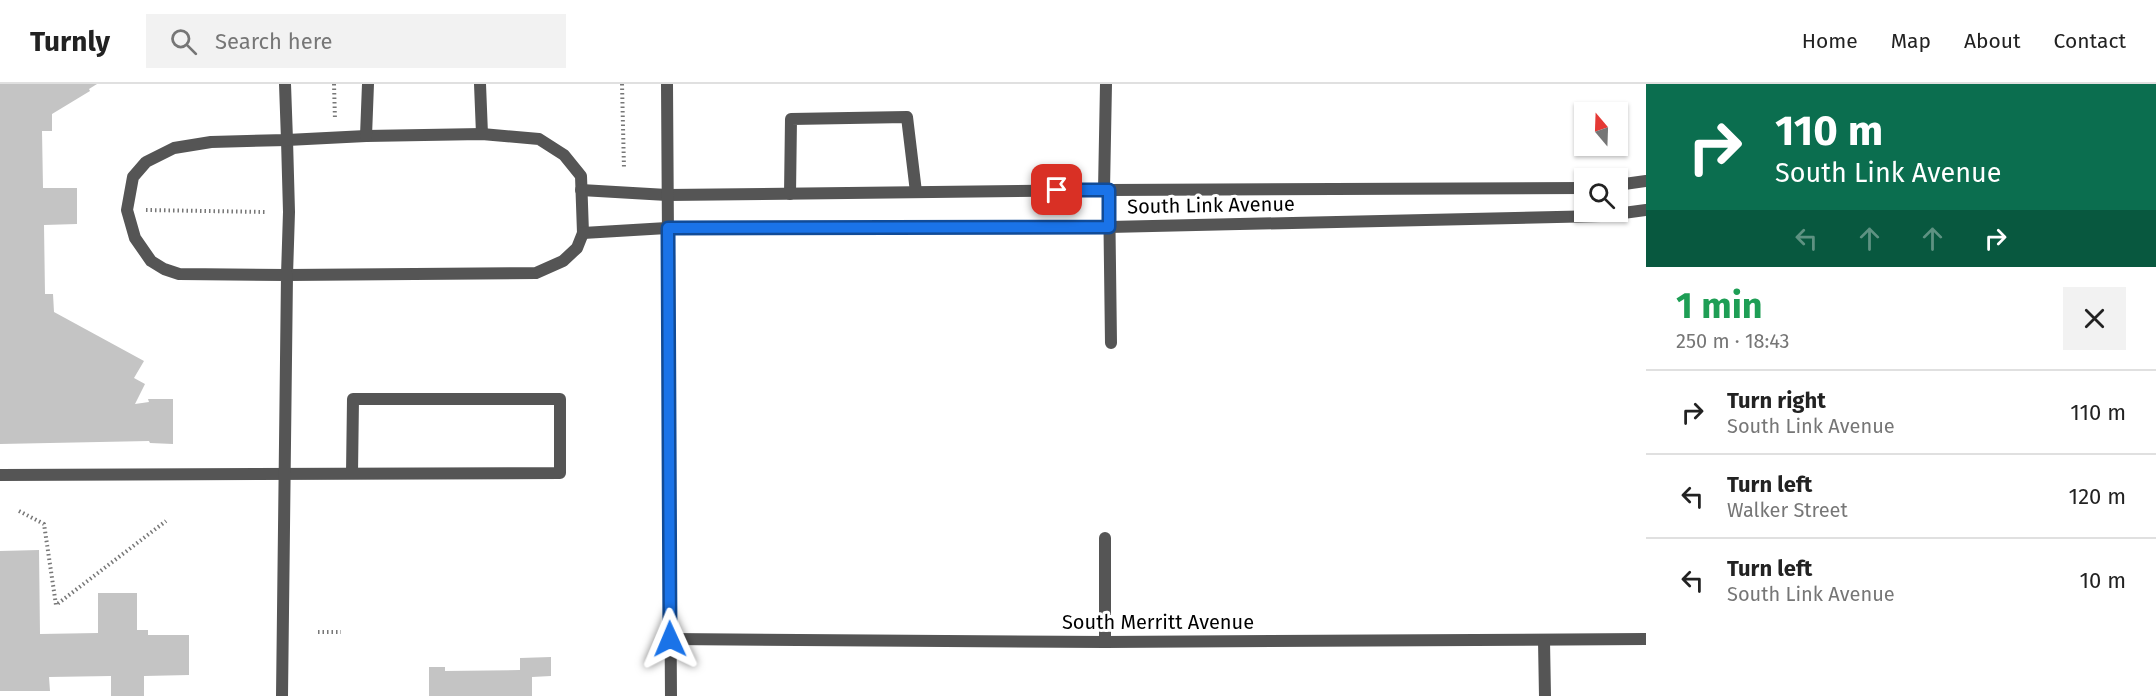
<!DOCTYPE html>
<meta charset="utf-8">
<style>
body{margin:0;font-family:"Fira Sans",sans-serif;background:#f2f2f2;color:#222;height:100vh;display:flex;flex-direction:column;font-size:22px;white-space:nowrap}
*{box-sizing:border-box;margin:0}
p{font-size:20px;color:#767676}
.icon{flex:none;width:33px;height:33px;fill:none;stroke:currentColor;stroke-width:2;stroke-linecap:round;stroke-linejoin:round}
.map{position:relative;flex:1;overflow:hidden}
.side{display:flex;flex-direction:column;background:#fff;width:510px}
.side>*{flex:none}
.guide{background:#0b6e4f;color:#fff;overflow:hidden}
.needle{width:39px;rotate:341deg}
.fabs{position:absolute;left:1574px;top:18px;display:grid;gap:12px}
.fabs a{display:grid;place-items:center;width:54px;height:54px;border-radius:0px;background:#fff;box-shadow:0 2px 4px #0004;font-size:30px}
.pin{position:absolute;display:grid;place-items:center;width:51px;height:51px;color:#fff;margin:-26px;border-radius:12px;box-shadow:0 3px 9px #0006}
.me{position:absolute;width:66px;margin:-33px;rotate:359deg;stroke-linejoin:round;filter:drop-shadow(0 0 4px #0008)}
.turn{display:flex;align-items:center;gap:21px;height:126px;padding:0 30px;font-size:27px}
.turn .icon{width:78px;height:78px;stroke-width:2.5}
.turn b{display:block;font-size:42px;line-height:51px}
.lanes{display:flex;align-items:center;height:57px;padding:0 30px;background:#0003;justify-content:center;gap:30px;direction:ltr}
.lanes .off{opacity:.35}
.round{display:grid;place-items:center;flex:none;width:63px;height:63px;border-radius:0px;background:#f2f2f2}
.overview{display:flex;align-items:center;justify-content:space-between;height:102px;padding:0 30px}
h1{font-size:36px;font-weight:700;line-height:45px;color:#1e9e55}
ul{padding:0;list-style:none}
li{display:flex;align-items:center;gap:18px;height:84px;padding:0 30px;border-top:2px solid #e0e0e0}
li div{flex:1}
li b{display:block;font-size:22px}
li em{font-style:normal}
header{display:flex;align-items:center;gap:36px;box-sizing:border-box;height:84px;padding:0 30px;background:#fff;border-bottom:2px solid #e0e0e0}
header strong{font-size:28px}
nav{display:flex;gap:33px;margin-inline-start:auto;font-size:21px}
.search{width:420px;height:54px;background:#f2f2f2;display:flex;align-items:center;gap:15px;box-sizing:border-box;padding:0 21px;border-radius:0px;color:#767676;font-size:22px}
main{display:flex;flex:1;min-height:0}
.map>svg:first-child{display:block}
</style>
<header>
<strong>Turnly</strong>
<div class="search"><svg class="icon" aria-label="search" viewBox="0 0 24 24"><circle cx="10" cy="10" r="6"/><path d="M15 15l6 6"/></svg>Search here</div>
<nav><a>Home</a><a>Map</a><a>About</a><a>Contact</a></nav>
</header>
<main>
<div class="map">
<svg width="1646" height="612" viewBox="0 0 1646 612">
<rect width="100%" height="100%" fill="#fff"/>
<g fill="#c4c4c4">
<polygon points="0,0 97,0 89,5 90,7 52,30 52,47 42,47 43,104 77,104 77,140 44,141 45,210 53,210 54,228 144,277 134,294 145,300 135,320 149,318 148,315 173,315 173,360 150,359 149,357 0,360"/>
<polygon points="39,466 40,550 98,549 98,509 137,509 137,546 148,546 148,551 189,551 189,591 144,592 144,612 111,612 111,592 49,593 50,607 0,607 0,467"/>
<polygon points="551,573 551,592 532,593 532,612 429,612 429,583 445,583 445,587 520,586 520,574"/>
</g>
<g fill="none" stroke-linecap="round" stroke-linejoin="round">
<g stroke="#777" stroke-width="4" stroke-dasharray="1.5 3" stroke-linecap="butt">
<polyline points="334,0 335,36"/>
<polyline points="622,0 624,85"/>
<polyline points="146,126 266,128"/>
<polyline points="19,427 44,440 56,521 166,437"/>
<polyline points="318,548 341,548"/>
</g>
<g stroke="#555" stroke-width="12">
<polyline points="480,0 482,50"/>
<polygon points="482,50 539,55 564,71 581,92 583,149 577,164 563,177 536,189 287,191 289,128 287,56 366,52"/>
<polyline points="366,52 368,0"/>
<polyline points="581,106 667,111"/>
<polyline points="1104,106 1106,0"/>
<polyline points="790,110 791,35 907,33 916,108"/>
<polyline points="583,149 667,144"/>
<polyline points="0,391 560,389 560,315 353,315 352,389"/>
<polyline points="282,612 287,191 179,190 164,185 151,177 135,154 127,126 133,93 146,78 174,64 211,58 287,56 285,0"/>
</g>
<g stroke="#555" stroke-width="12">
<polyline points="1617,101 1646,97"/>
<polyline points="1109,106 1111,259"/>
<polyline points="667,111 1109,106 1584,104"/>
<polyline points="667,144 1109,143 1601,132 1646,126"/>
<polyline points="1105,454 1105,558"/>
<polyline points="670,555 1105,558 1646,555"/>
<polyline points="1544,557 1545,612"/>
</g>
<polyline stroke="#555" stroke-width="12" points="667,0 671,612"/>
</g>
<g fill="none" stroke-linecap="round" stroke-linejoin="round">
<defs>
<polyline id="route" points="670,555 668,144 1109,143 1109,106 1057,106"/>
</defs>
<use href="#route" stroke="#114b97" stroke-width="15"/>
<use href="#route" stroke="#1a73e8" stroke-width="10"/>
</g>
<g text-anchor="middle" stroke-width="6" stroke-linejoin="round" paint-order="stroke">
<g font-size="20" fill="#000" stroke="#fff">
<text transform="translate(1211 121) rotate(-1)" y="7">South Link Avenue</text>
<text x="1158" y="545">South Merritt Avenue</text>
</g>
</g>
</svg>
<div class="fabs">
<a><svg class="needle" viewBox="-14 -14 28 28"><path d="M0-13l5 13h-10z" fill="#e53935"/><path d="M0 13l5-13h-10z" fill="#767676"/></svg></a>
<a><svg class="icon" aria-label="search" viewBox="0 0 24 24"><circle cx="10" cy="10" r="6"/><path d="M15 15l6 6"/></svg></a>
</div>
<div class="pin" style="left:1057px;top:106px;background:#d93025"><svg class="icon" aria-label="arrive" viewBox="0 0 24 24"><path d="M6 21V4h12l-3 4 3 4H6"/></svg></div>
<svg class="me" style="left:670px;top:555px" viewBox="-20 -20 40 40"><path d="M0-17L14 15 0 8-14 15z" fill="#1a73e8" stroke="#fff" stroke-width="4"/></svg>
</div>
<section class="side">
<div class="guide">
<div class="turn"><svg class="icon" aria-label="right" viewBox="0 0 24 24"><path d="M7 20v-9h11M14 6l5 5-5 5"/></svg><div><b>110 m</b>South Link Avenue</div></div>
<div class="lanes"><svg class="icon off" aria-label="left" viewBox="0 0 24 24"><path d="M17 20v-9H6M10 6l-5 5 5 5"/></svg><svg class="icon off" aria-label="ahead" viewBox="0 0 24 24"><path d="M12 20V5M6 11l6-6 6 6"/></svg><svg class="icon off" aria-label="ahead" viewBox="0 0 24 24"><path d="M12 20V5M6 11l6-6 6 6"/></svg><svg class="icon" aria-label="right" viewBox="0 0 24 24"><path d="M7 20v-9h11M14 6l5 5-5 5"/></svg></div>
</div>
<div class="overview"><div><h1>1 min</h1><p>250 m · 18:43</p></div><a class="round"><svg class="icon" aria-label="close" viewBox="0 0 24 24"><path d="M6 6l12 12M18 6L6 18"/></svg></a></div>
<ul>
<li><svg class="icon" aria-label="right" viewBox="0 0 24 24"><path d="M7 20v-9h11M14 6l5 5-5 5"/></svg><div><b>Turn right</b><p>South Link Avenue</p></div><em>110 m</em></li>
<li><svg class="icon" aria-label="left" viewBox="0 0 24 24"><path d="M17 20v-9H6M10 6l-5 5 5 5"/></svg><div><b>Turn left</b><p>Walker Street</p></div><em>120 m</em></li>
<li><svg class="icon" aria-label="left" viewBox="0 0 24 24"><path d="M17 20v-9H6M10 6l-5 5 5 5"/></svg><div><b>Turn left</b><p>South Link Avenue</p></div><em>10 m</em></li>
</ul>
</section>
</main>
